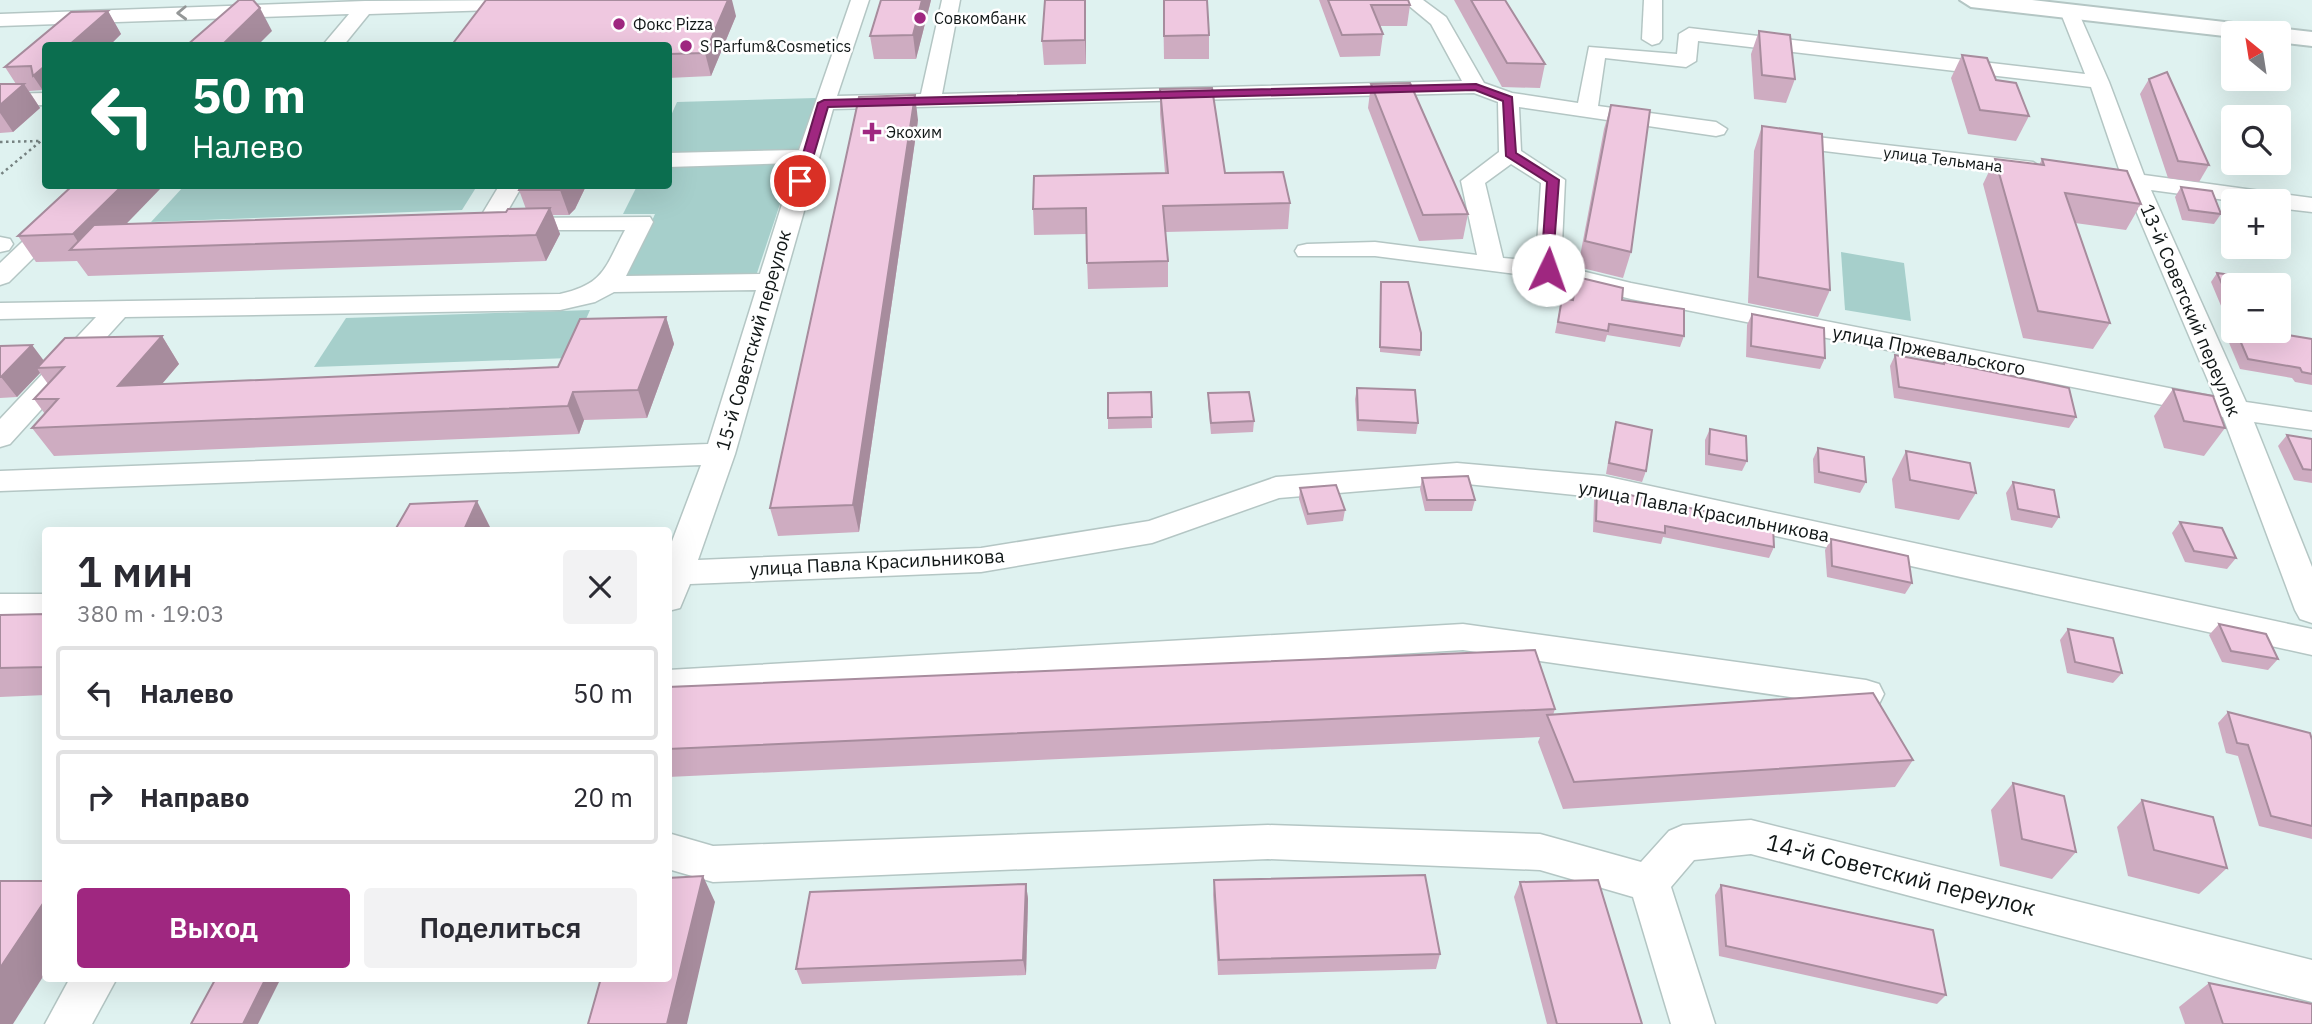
<!DOCTYPE html>
<html lang="ru">
<meta charset="utf-8">
<style>
body{margin:0;font-family:"IBM Plex Sans",sans-serif;background:#f2f2f3;color:#2b2b33;height:100vh;display:flex;flex-direction:column;font-size:26px;white-space:nowrap}
*{box-sizing:border-box;margin:0}
p{font-size:23px;color:#7c7c81}
.icon{flex:none;width:38px;height:38px;fill:none;stroke:currentColor;stroke-width:2;stroke-linecap:round;stroke-linejoin:round}
.map{position:relative;flex:1;overflow:hidden}
.drawer{position:absolute;left:42px;top:527px;width:630px;height:455px;display:flex;flex-direction:column;background:#fff;border-radius:7px;box-shadow:0 7px 28px #0002}
.drawer>*{flex:none}
.hud{position:absolute;left:42px;top:42px;width:630px;height:147px;border-radius:7px;box-shadow:0 7px 28px #0002;background:#0b6e4f;color:#fff;overflow:hidden}
.needle{width:46px;rotate:330deg}
.controls{position:absolute;left:2221px;top:21px;display:grid;gap:14px}
.controls a{display:grid;place-items:center;width:70px;height:70px;border-radius:7px;background:#fff;box-shadow:0 7px 28px #0002;font-size:35px}
.pin{position:absolute;display:grid;place-items:center;width:60px;height:60px;color:#fff;margin:-30px;border:4px solid #fff;border-radius:50%;box-shadow:0 2px 7px #0007}
.me{position:absolute;width:77px;margin:-38px;rotate:3deg;stroke-linejoin:round;filter:drop-shadow(0 0 5px #0008)}
.turn{display:flex;align-items:center;gap:24px;height:147px;padding:0 35px;font-size:32px}
.turn .icon{width:91px;height:91px;stroke-width:2.5}
.turn b{display:block;font-size:49px;line-height:60px}
.round{display:grid;place-items:center;flex:none;width:74px;height:74px;border-radius:7px;background:#f2f2f3}
.headline{display:flex;align-items:center;justify-content:space-between;height:119px;padding:0 35px}
h1{font-size:42px;font-weight:600;line-height:52px}
.action{display:flex;gap:14px;margin-top:auto;padding:14px 35px}
.action a{flex:1;height:80px;border-radius:7px;background:#9f2780;color:#fff;font-size:28px;font-weight:600;line-height:80px;text-align:center}
.action a+a{background:#f2f2f3;color:#2b2b33}
ul{padding:0;list-style:none}
li{display:flex;align-items:center;gap:21px;height:94px;margin:0 14px 10px;padding:0 21px;border:4px solid #e1e1e2;border-radius:7px}
li div{flex:1}
li b{display:block;font-size:26px}
li em{font-style:normal}
.map>svg:first-child{display:block}
</style>
<div class="map">
<svg width="2312" height="1024" viewBox="0 0 2312 1024">
<rect width="100%" height="100%" fill="#dff2f0"/>
<g fill="#a6cfcb">
<polygon points="816,98 800,151 669,154 669,120 677,102"/>
<polygon points="794,162 757,273 627,276 655,214 623,214 637,186 668,186 669,164"/>
<polygon points="184,186 477,186 462,210 151,222"/>
<polygon points="1841,252 1904,263 1911,321 1845,310"/>
<polygon points="590,310 569,358 314,367 346,318"/>
</g>
<g fill="none" stroke-linecap="round" stroke-linejoin="round">
<defs>
<g id="minor">
<polygon points="532,0 532,7 525,9 369,14 343,46 322,46 349,14 0,26 0,14 365,1"/>
<path d="M 851,0 L 869,0 L 837,96 L 921,94 L 942,0 L 960,0 L 942,94 L 1462,81 L 1431,24 L 1402,0 L 1423,0 L 1446,17 L 1484,83 L 1512,93 L 1578,103 L 1589,47 L 1677,54 L 1679,34 L 1689,28 L 2085,74 L 2060,11 L 2062,7 L 2076,7 L 2109,82 L 2144,175 L 2312,198 L 2312,212 L 2278,208 L 2278,201 L 2233,201 L 2151,190 L 2246,402 L 2312,412 L 2312,430 L 2254,422 L 2312,567 L 2312,623 L 2300,619 L 2295,610 L 2223,417 L 1631,299 L 1548,278 L 1375,256 L 1298,256 L 1295,251 L 1298,246 L 1307,244 L 1375,242 L 1477,255 L 1461,181 L 1499,152 L 1498,102 L 1474,93 L 833,109 L 735,454 L 698,560 L 981,548 L 1149,521 L 1276,477 L 1457,463 L 1604,476 L 2312,629 L 2312,655 L 1604,498 L 1457,483 L 1279,498 L 1152,543 L 981,572 L 690,584 L 680,608 L 668,611 L 668,552 L 701,465 L 0,491 L 0,471 L 708,444 L 756,290 L 614,292 L 595,302 L 560,310 L 125,317 L 10,444 L 0,447 L 0,419 L 96,317 L 0,319 L 0,303 L 560,294 C 605,284 605,267 625,230 L 504,230 L 501,225 L 504,220 L 513,218 L 650,217 L 653,222 L 626,276 L 760,274 L 795,163 L 668,167 L 668,153 L 799,150 ZM 1698,41 L 2091,87 L 2120,172 L 2111,174 L 2107,179 L 2111,184 L 2126,187 L 2215,397 L 1631,283 L 1561,266 L 1565,180 L 1521,151 L 1519,107 L 1716,136 L 1724,134 L 1727,129 L 1716,122 L 1598,106 L 1605,58 L 1686,67 L 1696,61 ZM 1511,164 L 1541,183 L 1536,261 L 1503,258 L 1485,183 Z"/>
<polygon points="1644,0 1662,0 1662,39 1659,43 1652,45 1642,39"/>
<polygon points="46,93 46,105 0,106 0,94"/>
<polygon points="1782,133 2033,162 2044,169 2033,176 1774,145 1771,140"/>
<polygon points="81,186 106,186 9,282 0,285 0,263"/>
<polygon points="499,186 522,186 496,231 478,231 475,226"/>
<polygon points="0,237 10,239 13,244 9,250 0,252"/>
<rect x="0" y="594" width="46" height="26"/>
<polygon points="1463,624 1866,680 1879,684 1884,694 1879,704 1866,708 1463,650 668,698 668,670"/>
<polygon points="1751,820 2312,960 2312,1002 1751,854 1694,860 1671,887 1715,1024 1671,1024 1633,897 1540,870 1268,859 713,882 668,869 668,833 713,846 1268,825 1540,834 1641,862 1669,831 1683,825"/>
<polygon points="70,978 117,978 92,1024 45,1024"/>
</g>
<polygon id="major" points="1960,0 2032,0 2312,32 2312,46 2278,42 2278,33 2233,33 2233,37 1971,7"/>
</defs>
<use href="#minor" stroke="#b4c6c4" stroke-width="3"/>
<use href="#major" stroke="#b4c6c4" stroke-width="4"/>
<polyline stroke="#768281" stroke-width="2.5" stroke-dasharray="2.5 3.5" stroke-linecap="butt" points="0,142 41,141 0,175"/>
<use href="#minor" fill="#fff" fill-rule="evenodd"/>
<use href="#major" fill="#fff" fill-rule="evenodd"/>
</g>
<g fill="#ceacc1">
<polygon points="931,0 916,59 874,59 870,36"/>
<polygon points="1086,0 1086,64 1044,65 1042,41"/>
<polygon points="1163,0 1209,35 1209,59 1164,59"/>
<polygon points="1319,0 1408,0 1410,5 1407,26 1380,26 1383,34 1380,56 1340,57"/>
<polygon points="1454,0 1505,0 1545,64 1540,88 1502,87"/>
<polygon points="108,11 121,34 109,46 46,46 43,90 29,91 40,108 13,132 0,133 0,84 16,84 5,67"/>
<polygon points="736,16 711,76 668,78 668,46 451,46"/>
<polygon points="1759,31 1795,79 1786,103 1754,99 1751,54"/>
<polygon points="1962,55 1996,80 2029,116 2016,141 1968,134 1951,78"/>
<polygon points="2149,79 2209,165 2199,182 2168,178 2140,94"/>
<polygon points="1371,84 1468,214 1463,239 1419,241 1368,108"/>
<polygon points="1160,89 1225,173 1290,203 1288,229 1165,232 1168,261 1168,287 1088,289 1086,234 1034,235 1033,209 1165,173 1160,114"/>
<polygon points="1611,105 1631,252 1623,278 1578,267 1604,129"/>
<polygon points="918,120 859,532 778,536 770,508"/>
<polygon points="1762,126 1830,290 1818,317 1748,303 1754,151"/>
<polygon points="1995,159 2039,165 2042,159 2141,204 2126,230 2075,223 2110,323 2093,349 2023,338 1983,184"/>
<polygon points="521,186 586,186 575,209 569,215 553,215 560,234 546,261 88,276 77,261 36,262 18,236 126,224 506,212 526,209 519,190"/>
<polygon points="2181,187 2221,214 2214,224 2182,220 2175,197"/>
<polygon points="2217,273 2233,285 2233,331 2278,331 2288,335 2312,339 2312,385 2295,382 2292,378 2240,369 2227,338 2232,332 2211,282"/>
<polygon points="1577,277 1622,300 1684,336 1680,347 1607,335 1605,342 1555,333 1562,298 1572,299"/>
<polygon points="1381,282 1421,350 1420,356 1380,352"/>
<polygon points="1752,314 1825,358 1820,369 1746,357 1747,325"/>
<polygon points="666,317 674,344 647,418 584,420 579,434 54,456 32,428 45,414 34,399 48,384 40,373 17,397 0,398 0,346 32,345 44,361 162,336 179,364 162,384 558,367"/>
<polygon points="1895,355 1943,364 1944,362 2076,417 2069,428 1894,398 1890,366"/>
<polygon points="1357,388 1418,423 1416,434 1357,431 1355,399"/>
<polygon points="2173,389 2225,428 2204,456 2164,448 2154,416"/>
<polygon points="1151,392 1152,428 1108,429 1108,393"/>
<polygon points="1208,393 1254,421 1253,432 1211,434 1208,404"/>
<polygon points="1616,422 1646,471 1642,482 1606,474 1613,433"/>
<polygon points="1710,429 1747,461 1742,471 1705,465 1705,440"/>
<polygon points="2287,435 2312,439 2312,483 2294,480 2278,446"/>
<polygon points="1818,448 1866,482 1860,493 1814,483 1813,459"/>
<polygon points="1906,451 1976,493 1959,520 1895,508 1892,479"/>
<polygon points="1422,478 1475,500 1472,511 1425,511 1420,489"/>
<polygon points="2013,482 2059,517 2052,528 2011,520 2006,493"/>
<polygon points="1300,488 1345,510 1343,521 1307,525 1299,499"/>
<polygon points="1597,489 1774,547 1769,558 1663,537 1661,544 1593,532 1594,500"/>
<polygon points="2180,522 2236,558 2227,569 2185,562 2172,533"/>
<polygon points="1831,539 1912,583 1905,594 1827,577 1825,550"/>
<polygon points="46,614 46,695 0,697 0,615"/>
<polygon points="2219,624 2278,659 2268,670 2222,662 2209,635"/>
<polygon points="2068,629 2122,673 2113,683 2067,673 2060,640"/>
<polygon points="668,687 1555,709 1553,715 1913,760 1895,787 1563,809 1538,742 1540,737 668,777"/>
<polygon points="2228,712 2312,740 2312,839 2259,826 2238,756 2226,753 2218,723"/>
<polygon points="2013,783 2076,852 2052,879 2000,866 1991,810"/>
<polygon points="2142,800 2227,868 2199,894 2128,876 2117,827"/>
<polygon points="1214,880 1440,954 1436,969 1218,975 1213,895"/>
<polygon points="1520,882 1642,1024 1547,1024 1514,897"/>
<polygon points="1026,884 1028,899 1026,975 802,984 796,969"/>
<polygon points="1721,885 1946,995 1937,1004 1719,956 1715,895"/>
<polygon points="2209,983 2312,1024 2185,1024 2179,1007"/>
</g>
<g fill="#a78c9d">
<polygon points="728,0 732,0 736,16 711,76 705,53"/>
<polygon points="922,0 931,0 916,59 913,35"/>
<polygon points="1085,0 1086,0 1086,64 1085,40"/>
<polygon points="260,8 272,31 257,46 221,46"/>
<polygon points="108,11 121,34 109,46 68,46"/>
<polygon points="46,65 46,95 33,76"/>
<polygon points="24,84 40,108 13,132 0,113 0,105"/>
<polygon points="915,95 918,120 859,532 853,505"/>
<polygon points="122,186 163,186 102,249 83,250 73,234"/>
<polygon points="564,186 586,186 575,209 569,215 560,190"/>
<polygon points="550,208 560,234 546,261 536,235"/>
<polygon points="666,317 674,344 647,418 638,390"/>
<polygon points="162,336 179,364 137,413 118,386"/>
<polygon points="32,345 47,365 37,368 40,373 17,397 1,377"/>
<polygon points="573,392 584,420 579,434 568,406"/>
<polygon points="477,501 491,529 491,530 464,530"/>
<polygon points="703,876 715,902 687,1024 667,1024"/>
<polygon points="1026,884 1028,899 1026,975 1023,960"/>
<polygon points="46,899 46,972 13,1024 0,1024 0,968"/>
<polygon points="266,978 281,978 258,1024 243,1024"/>
</g>
<g fill="#efc8e0" stroke="#a78c9d" stroke-width="2">
<polygon points="239,0 253,0 260,8 221,46 186,46"/>
<polygon points="486,0 728,0 705,53 668,54 668,46 598,46 599,43 515,46 451,46"/>
<polygon points="881,0 922,0 913,35 870,36"/>
<polygon points="1045,0 1085,0 1085,40 1042,41"/>
<polygon points="1164,0 1207,0 1209,35 1164,36"/>
<polygon points="1328,0 1408,0 1410,5 1371,5 1383,34 1342,35"/>
<polygon points="1471,0 1505,0 1545,64 1507,63"/>
<polygon points="108,11 68,46 46,46 46,65 33,76 31,66 5,67 71,12"/>
<polygon points="1759,31 1790,35 1795,79 1762,75"/>
<polygon points="1962,55 1987,58 1996,80 2016,83 2029,116 1980,110"/>
<polygon points="2167,72 2209,165 2178,161 2149,79"/>
<polygon points="1410,83 1468,214 1423,215 1371,84"/>
<polygon points="0,84 24,84 0,105"/>
<polygon points="1212,88 1225,173 1283,172 1290,203 1163,206 1168,261 1087,263 1086,208 1033,209 1034,176 1168,173 1160,89"/>
<polygon points="915,95 853,505 770,508 859,97"/>
<polygon points="1611,105 1650,110 1631,252 1585,241"/>
<polygon points="1762,126 1822,134 1830,290 1758,277"/>
<polygon points="1995,159 2044,165 2042,159 2127,171 2141,204 2065,193 2110,323 2038,311"/>
<polygon points="72,186 122,186 73,234 18,236"/>
<polygon points="521,186 564,186 560,190 519,190"/>
<polygon points="2181,187 2212,191 2221,214 2189,210"/>
<polygon points="550,208 536,235 70,250 94,225 506,212 508,209"/>
<polygon points="2217,273 2261,279 2264,285 2233,285 2233,308"/>
<polygon points="1577,277 1623,288 1622,300 1684,309 1684,336 1609,324 1608,331 1558,322 1562,298 1573,300"/>
<polygon points="1381,282 1408,282 1421,333 1421,350 1380,347"/>
<polygon points="1752,314 1824,328 1825,358 1751,346"/>
<polygon points="2278,315 2288,335 2312,339 2312,374 2302,372 2300,368 2248,359 2236,331 2278,331"/>
<polygon points="666,317 638,390 573,392 568,406 32,428 58,399 34,399 64,367 37,368 65,338 162,336 118,386 558,367 580,319"/>
<polygon points="32,345 1,377 0,377 0,346"/>
<polygon points="1895,355 1944,364 1944,362 2069,388 2076,417 1899,387"/>
<polygon points="1357,388 1415,390 1418,423 1358,420"/>
<polygon points="2173,389 2213,396 2225,428 2184,421"/>
<polygon points="1151,392 1152,417 1108,418 1108,393"/>
<polygon points="1249,392 1254,421 1211,423 1208,393"/>
<polygon points="1616,422 1652,430 1646,471 1609,463"/>
<polygon points="1710,429 1746,436 1747,461 1709,454"/>
<polygon points="2287,435 2312,439 2312,470 2303,469"/>
<polygon points="1818,448 1864,457 1866,482 1819,472"/>
<polygon points="1906,451 1970,463 1976,493 1910,480"/>
<polygon points="1468,476 1475,500 1427,500 1422,478"/>
<polygon points="2013,482 2054,490 2059,517 2018,509"/>
<polygon points="1336,485 1345,510 1308,514 1300,488"/>
<polygon points="1597,489 1607,490 1773,526 1774,547 1665,526 1665,533 1596,521"/>
<polygon points="477,501 464,530 395,530 410,504"/>
<polygon points="2180,522 2222,528 2236,558 2194,551"/>
<polygon points="1831,539 1908,556 1912,583 1832,566"/>
<polygon points="46,614 46,667 0,668 0,615"/>
<polygon points="2219,624 2266,634 2278,659 2231,651"/>
<polygon points="2068,629 2113,638 2122,673 2075,662"/>
<polygon points="1535,650 1555,709 668,749 668,687"/>
<polygon points="1873,693 1913,760 1574,782 1547,715"/>
<polygon points="2228,712 2310,733 2312,740 2312,826 2271,816 2248,745 2237,743"/>
<polygon points="2013,783 2064,796 2076,852 2022,839"/>
<polygon points="2142,800 2213,817 2227,868 2154,850"/>
<polygon points="1425,875 1440,954 1219,960 1214,880"/>
<polygon points="703,876 667,1024 588,1024 601,978 668,978 668,878"/>
<polygon points="1598,880 1642,1024 1557,1024 1520,882"/>
<polygon points="0,881 46,881 46,899 0,968"/>
<polygon points="1026,884 1023,960 796,969 810,892"/>
<polygon points="1721,885 1933,930 1946,995 1726,946"/>
<polygon points="216,978 266,978 243,1024 191,1024"/>
<polygon points="2209,983 2312,1004 2312,1024 2223,1024"/>
</g>
<defs><path id="oneway-chevron" d="M-2-3.5L2.5 0L-2 3.5" fill="none" stroke-width="1.6" stroke-linecap="round" stroke-linejoin="round" transform="scale(1.75)"/></defs>
<use stroke="#949797" href="#oneway-chevron" transform="translate(182 13) rotate(178)"/>
<polygon fill="#9f2780" stroke="#671953" stroke-width="2" points="1476,84 1512,97 1516,153 1559,180 1552,273 1541,270 1547,182 1506,156 1503,101 1475,90 828,107 806,181 800,185 795,181 818,103 824,100"/>
<g fill="#9f2780" stroke="#fff" stroke-width="2.5">
<circle cx="920" cy="18" r="7"/>
<circle cx="619" cy="24" r="7"/>
<circle cx="686" cy="46" r="7"/>
<path d="M868.5 121.5h7v7h7v7h-7v7h-7v-7h-7v-7h7z"/>
</g>
<g text-anchor="middle" stroke-width="5" stroke-linejoin="round" paint-order="stroke">
<g font-size="16" fill="#111717" stroke="#fff" text-anchor="start">
<text x="934" y="24">Совкомбанк</text>
<text x="633" y="30">Фокс Pizza</text>
<text x="700" y="52">S Parfum&amp;Cosmetics</text>
<text x="886" y="138">Экохим</text>
</g>
<g font-size="16" fill="#111717" stroke="#fff">
<text transform="translate(1943 159) rotate(7)" y="6">улица Тельмана</text>
</g>
<g font-size="19" fill="#111717" stroke="#fff">
<text transform="translate(2191 310) rotate(67)" y="7">13-й Советский переулок</text>
<text transform="translate(753 340) rotate(-74)" y="7">15-й Советский переулок</text>
<text transform="translate(1929 350) rotate(11)" y="7">улица Пржевальского</text>
<text transform="translate(1704 511) rotate(11)" y="7">улица Павла Красильникова</text>
<text transform="translate(877 562) rotate(-3)" y="7">улица Павла Красильникова</text>
</g>
<g font-size="23" fill="#111717" stroke="#fff">
<text transform="translate(1901 875) rotate(14)" y="8">14-й Советский переулок</text>
</g>
</g>
</svg>
<div class="controls">
<a><svg class="needle" viewBox="-14 -14 28 28"><path d="M0-13l5 13h-10z" fill="#e53935"/><path d="M0 13l5-13h-10z" fill="#7c7c81"/></svg></a>
<a><svg class="icon" aria-label="search" viewBox="0 0 24 24"><circle cx="10" cy="10" r="6"/><path d="M15 15l6 6"/></svg></a>
<a>+</a>
<a>−</a>
</div>
<div class="pin" style="left:800px;top:181px;background:#d93025"><svg class="icon" aria-label="arrive" viewBox="0 0 24 24"><path d="M6 21V4h12l-3 4 3 4H6"/></svg></div>
<svg class="me" style="left:1548px;top:270px" viewBox="-20 -20 40 40"><circle r="19" fill="#fff"/><path d="M0-13L10 11 0 6-10 11z" fill="#9f2780"/></svg>
<div class="hud">
<div class="turn"><svg class="icon" aria-label="left" viewBox="0 0 24 24"><path d="M17 20v-9H6M10 6l-5 5 5 5"/></svg><div><b>50 m</b>Налево</div></div>
</div>
<section class="drawer">
<div class="headline"><div><h1>1 мин</h1><p>380 m · 19:03</p></div><a class="round"><svg class="icon" aria-label="close" viewBox="0 0 24 24"><path d="M6 6l12 12M18 6L6 18"/></svg></a></div>
<ul>
<li><svg class="icon" aria-label="left" viewBox="0 0 24 24"><path d="M17 20v-9H6M10 6l-5 5 5 5"/></svg><div><b>Налево</b></div><em>50 m</em></li>
<li><svg class="icon" aria-label="right" viewBox="0 0 24 24"><path d="M7 20v-9h11M14 6l5 5-5 5"/></svg><div><b>Направо</b></div><em>20 m</em></li>
</ul>
<div class="action"><a>Выход</a><a>Поделиться</a></div>
</section>
</div>
